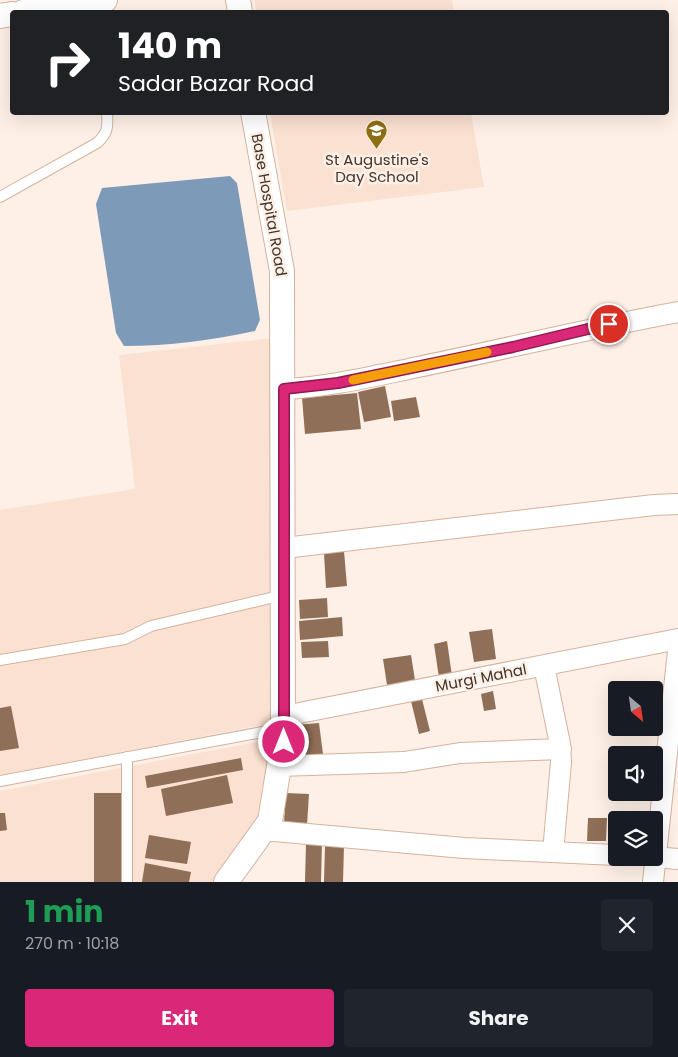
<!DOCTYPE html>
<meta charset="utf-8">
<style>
body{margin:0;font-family:Poppins,sans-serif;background:#20242c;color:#f1f3f6;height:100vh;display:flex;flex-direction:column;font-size:19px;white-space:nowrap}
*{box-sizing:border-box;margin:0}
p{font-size:16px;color:#9ea1a6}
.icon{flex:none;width:28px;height:28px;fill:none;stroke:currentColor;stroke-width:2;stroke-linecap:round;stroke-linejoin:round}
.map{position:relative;height:882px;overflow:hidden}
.sheet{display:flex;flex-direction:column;background:#171b24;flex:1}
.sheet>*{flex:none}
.banner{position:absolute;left:10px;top:10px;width:659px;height:105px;border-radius:5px;box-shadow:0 5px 20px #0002;background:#202124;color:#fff;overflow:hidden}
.needle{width:32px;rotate:151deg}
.controls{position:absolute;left:608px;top:681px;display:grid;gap:10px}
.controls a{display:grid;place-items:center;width:55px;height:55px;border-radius:5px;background:#171b24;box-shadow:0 5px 20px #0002;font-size:25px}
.pin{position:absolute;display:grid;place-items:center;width:42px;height:42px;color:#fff;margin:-21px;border:2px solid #fff;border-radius:50%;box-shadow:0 1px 5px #0007}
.me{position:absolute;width:55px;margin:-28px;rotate:0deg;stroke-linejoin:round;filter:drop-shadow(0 0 4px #0008)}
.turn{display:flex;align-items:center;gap:18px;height:105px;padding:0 25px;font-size:22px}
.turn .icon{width:65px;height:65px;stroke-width:2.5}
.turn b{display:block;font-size:35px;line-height:42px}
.round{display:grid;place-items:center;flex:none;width:52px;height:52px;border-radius:5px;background:#20242c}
.headline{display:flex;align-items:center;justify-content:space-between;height:85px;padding:0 25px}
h1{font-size:30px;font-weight:700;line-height:38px;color:#1e9e55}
.action{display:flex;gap:10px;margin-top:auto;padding:10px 25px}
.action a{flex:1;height:58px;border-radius:5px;background:#db2777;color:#fff;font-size:20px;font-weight:700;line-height:58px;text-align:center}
.action a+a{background:#20242c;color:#f1f3f6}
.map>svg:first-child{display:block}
</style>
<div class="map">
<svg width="678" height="882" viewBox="0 0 678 882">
<rect width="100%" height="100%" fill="#fef0e7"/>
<g fill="#fae1d1">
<polygon points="255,0 452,0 454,12 256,12"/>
<polygon points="270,113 471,113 484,187 287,211"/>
<polygon points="274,338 277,722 0,775 0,510 135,489 119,355"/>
<polygon points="277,738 264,818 221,882 0,882 0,791"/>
</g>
<path fill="#7d9bb8" d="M 230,176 L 237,183 L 260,320 L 255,331 C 212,340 169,346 124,346 L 116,333 L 96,204 L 102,188 Z"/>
<g fill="#906f58">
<polygon points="385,386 391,417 364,422 358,392"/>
<polygon points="357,393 361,429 305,434 302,398"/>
<polygon points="416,397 420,417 394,421 391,401"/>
<polygon points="344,551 347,586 326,588 324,553"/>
<polygon points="327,598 328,617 300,619 299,600"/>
<polygon points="342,617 343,636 300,640 299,621"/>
<polygon points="492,629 496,659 474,662 469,632"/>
<polygon points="328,641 329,657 302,658 301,642"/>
<polygon points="447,641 452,676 439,678 434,644"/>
<polygon points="411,655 415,680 387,685 383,659"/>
<polygon points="493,691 496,709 484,711 481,694"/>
<polygon points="422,699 430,731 419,734 411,701"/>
<polygon points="11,706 19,748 0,751 0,708"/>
<polygon points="319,723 323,754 299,757 295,725"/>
<polygon points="241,758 243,770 147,788 145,776"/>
<polygon points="227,775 233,803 166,816 161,789"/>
<rect x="94" y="793" width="30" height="89"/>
<polygon points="286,793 309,794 307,825 284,823"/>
<polygon points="0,813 5,813 7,830 0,831"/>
<polygon points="588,818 607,818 606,841 587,841"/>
<polygon points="149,835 191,842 187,864 145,858"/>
<polygon points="306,843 322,843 321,882 305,882"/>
<polygon points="325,846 344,846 343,882 324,882"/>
<polygon points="145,863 191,872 189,882 142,882"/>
</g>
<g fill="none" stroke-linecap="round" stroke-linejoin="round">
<defs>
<g id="service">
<path d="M 0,197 L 97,143 C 108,133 108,127 107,112"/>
<polyline points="0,660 125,639 151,626 283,595"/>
<polyline points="0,781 284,728"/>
<polyline points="127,882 127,757"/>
</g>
<g id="minor">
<path d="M 284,389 C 329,387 374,376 418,367 C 505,349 591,328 678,312"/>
<polyline points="284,548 654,505 678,504"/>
<polyline points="544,666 560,744 561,762 553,852"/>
<polyline points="284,716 678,639"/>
<polyline points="279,766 404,762 460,753 561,749"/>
<polyline points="263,830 464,848 616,855"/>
<polyline points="654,857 678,859"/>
<polyline points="653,882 678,651"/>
</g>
<g id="tertiary">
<polyline points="238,0 240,12"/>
<polyline points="23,12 105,0"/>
<polyline points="0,16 12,14"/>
<polyline points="226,882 270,821 283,742 282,271 253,112"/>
</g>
</defs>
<use href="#service" stroke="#d3b39d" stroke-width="12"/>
<use href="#minor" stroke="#d3b39d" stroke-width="22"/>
<use href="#tertiary" stroke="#d3b39d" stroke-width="26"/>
<use href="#service" stroke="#fff" stroke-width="10"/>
<use href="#minor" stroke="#fff" stroke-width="20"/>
<use href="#tertiary" stroke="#fff" stroke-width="24"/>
</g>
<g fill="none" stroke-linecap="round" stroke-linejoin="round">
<defs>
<polyline id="route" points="284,742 284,389 338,383 513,347 609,324"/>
</defs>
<use href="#route" stroke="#8e194d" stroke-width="12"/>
<use href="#route" stroke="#db2777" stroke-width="9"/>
<polyline stroke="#f59e0b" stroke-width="9" points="353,380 487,352"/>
</g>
<defs>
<symbol id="school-pin" viewBox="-11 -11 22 30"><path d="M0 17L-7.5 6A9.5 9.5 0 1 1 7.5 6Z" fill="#8f6f13" stroke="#fef0e7"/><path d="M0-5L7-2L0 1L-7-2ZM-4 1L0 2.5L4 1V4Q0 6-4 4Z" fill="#fff"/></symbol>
</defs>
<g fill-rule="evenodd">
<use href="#school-pin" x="364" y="118" width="25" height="34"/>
</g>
<g text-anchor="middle" stroke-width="5" stroke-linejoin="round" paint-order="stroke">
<g font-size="15" fill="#42352c" stroke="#fef0e7">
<text x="377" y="165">St Augustine's<tspan x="377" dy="17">Day School</tspan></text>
</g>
<g font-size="15" fill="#42352c" stroke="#fef0e7">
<text transform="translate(269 205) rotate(80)" y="5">Base Hospital Road</text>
<text transform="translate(481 678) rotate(-11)" y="5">Murgi Mahal</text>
</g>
</g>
</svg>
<div class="controls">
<a><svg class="needle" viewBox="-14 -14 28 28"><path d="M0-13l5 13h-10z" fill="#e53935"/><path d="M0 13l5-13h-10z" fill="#9ea1a6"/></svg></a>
<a><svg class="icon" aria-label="sound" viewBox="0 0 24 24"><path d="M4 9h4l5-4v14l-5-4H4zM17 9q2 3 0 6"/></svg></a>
<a><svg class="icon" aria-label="layers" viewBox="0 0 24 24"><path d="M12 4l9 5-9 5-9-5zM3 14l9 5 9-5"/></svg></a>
</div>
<div class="pin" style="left:609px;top:324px;background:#d93025"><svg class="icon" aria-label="arrive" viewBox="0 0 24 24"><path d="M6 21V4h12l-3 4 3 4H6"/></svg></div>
<svg class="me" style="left:284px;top:742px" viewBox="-20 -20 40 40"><circle r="17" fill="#db2777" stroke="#fff" stroke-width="3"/><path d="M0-11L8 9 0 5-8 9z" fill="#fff"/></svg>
<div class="banner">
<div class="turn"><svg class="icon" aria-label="right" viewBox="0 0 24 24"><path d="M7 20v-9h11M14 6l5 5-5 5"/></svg><div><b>140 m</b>Sadar Bazar Road</div></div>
</div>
</div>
<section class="sheet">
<div class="headline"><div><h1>1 min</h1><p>270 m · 10:18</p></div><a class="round"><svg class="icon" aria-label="close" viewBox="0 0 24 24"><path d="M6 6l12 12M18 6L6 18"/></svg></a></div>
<div class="action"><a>Exit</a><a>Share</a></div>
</section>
